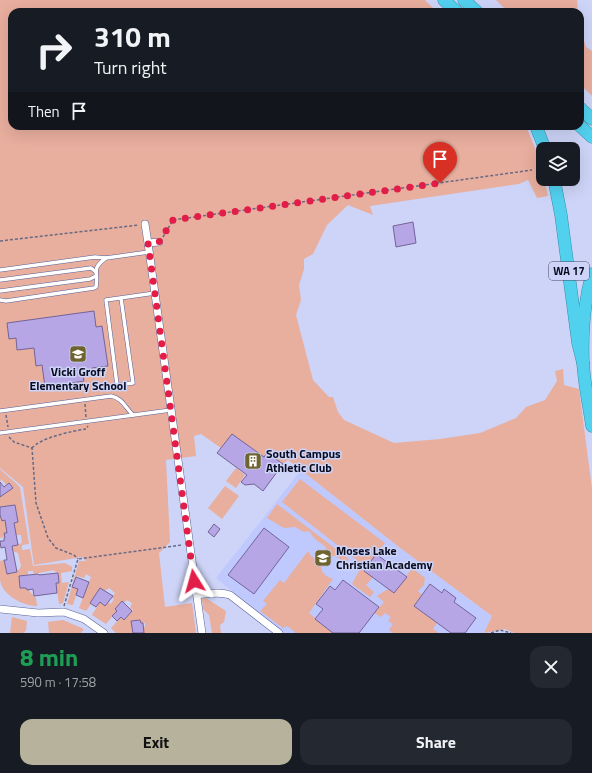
<!DOCTYPE html>
<meta charset="utf-8">
<style>
body{margin:0;font-family:"Titillium Web",sans-serif;background:#242831;color:#f1f3f6;height:100vh;display:flex;flex-direction:column;font-size:15px;white-space:nowrap}
*{box-sizing:border-box;margin:0}
p{font-size:13px;color:#9ea1a6}
.icon{flex:none;width:22px;height:22px;fill:none;stroke:currentColor;stroke-width:2;stroke-linecap:round;stroke-linejoin:round}
.map{position:relative;height:633px;overflow:hidden}
.sheet{display:flex;flex-direction:column;background:#171b24;flex:1}
.sheet>*{flex:none}
.guide{position:absolute;left:8px;top:8px;width:576px;height:122px;border-radius:12px;box-shadow:0 4px 16px #0002;background:#171b24;color:#f1f3f6;overflow:hidden}
.buttons{position:absolute;left:536px;top:142px;display:grid;gap:8px}
.buttons a{display:grid;place-items:center;width:44px;height:44px;border-radius:8px;background:#171b24;box-shadow:0 4px 16px #0002;font-size:20px}
.pin{position:absolute;display:grid;place-items:center;width:34px;height:34px;color:#fff;margin:-41px -17px;border-radius:50% 50% 50% 0;rotate:-45deg;box-shadow:0 0 4px #0007}
.pin .icon{rotate:45deg}
.me{position:absolute;width:44px;margin:-22px;rotate:352deg;stroke-linejoin:round;filter:drop-shadow(0 0 3px #0008)}
.turn{display:flex;align-items:center;gap:14px;height:84px;padding:0 20px;font-size:18px}
.turn .icon{width:52px;height:52px;stroke-width:2.5}
.turn b{display:block;font-size:28px;line-height:34px}
.then{display:flex;align-items:center;height:38px;padding:0 20px;background:#0003;gap:8px;font-size:15px}
.round{display:grid;place-items:center;flex:none;width:42px;height:42px;border-radius:12px;background:#242831}
.overview{display:flex;align-items:center;justify-content:space-between;height:68px;padding:0 20px}
h1{font-size:24px;font-weight:700;line-height:30px;color:#1e9e55}
.primary-button{display:flex;gap:8px;margin-top:auto;padding:8px 20px}
.primary-button a{flex:1;height:46px;border-radius:12px;background:#b6b29c;color:#111;font-size:16px;font-weight:700;line-height:46px;text-align:center}
.primary-button a+a{background:#242831;color:#f1f3f6}
.map>svg:first-child{display:block}
</style>
<div class="map">
<svg width="592" height="633" viewBox="0 0 592 633">
<rect width="100%" height="100%" fill="#cdd4f7"/>
<polygon fill="#bfc9fe" points="301,470 399,547 492,616 484,633 282,633 216,578"/>
<g fill="#e8ae9e">
<polygon points="0,0 425,0 437,12 12,12 12,126 526,126 541,163 543,179 544,179 548,196 537,198 528,180 519,184 370,206 373,215 348,205 327,225 313,254 304,259 304,269 299,285 301,300 296,315 313,380 329,397 333,397 338,412 344,420 394,443 440,439 480,433 516,418 526,407 545,400 557,381 555,371 563,369 564,385 579,389 592,489 592,633 514,633 505,629 484,633 492,616 399,547 301,470 288,460 283,464 267,453 264,457 232,434 221,448 201,434 194,436 196,456 166,460 170,542 159,553 165,607 192,603 196,633 144,633 143,627 145,627 145,623 141,623 140,620 136,620 136,624 132,625 133,633 116,633 111,628 121,617 124,620 133,610 130,608 132,603 127,600 125,602 122,602 115,609 117,611 106,624 92,615 100,602 108,602 111,604 114,599 112,598 115,593 109,588 105,591 100,588 90,603 91,604 86,611 79,608 91,577 86,574 84,578 77,576 73,587 78,589 73,605 67,604 79,561 86,561 82,557 34,565 23,487 0,468"/>
<polygon points="496,0 577,0 578,12 508,12"/>
<polygon points="580,29 586,47 592,51 592,96 580,84"/>
<polygon points="236,468 245,475 236,488 226,481"/>
<path d="M 0,469 L 20,487 L 29,544 L 22,545 L 22,550 L 30,549 L 33,566 L 65,563 L 72,567 L 72,571 L 61,573 L 62,583 L 69,582 L 63,603 L 59,604 L 56,583 L 59,583 L 58,573 L 54,571 L 54,570 L 34,574 L 33,571 L 28,571 L 28,575 L 19,576 L 20,588 L 26,588 L 27,590 L 29,590 L 30,592 L 36,598 L 37,606 C 23,606 2,595 0,580 C 0,574 0,567 0,561 L 4,560 L 7,574 L 17,572 L 16,570 L 19,570 L 21,566 L 18,553 L 13,551 L 12,546 L 22,543 L 21,535 L 16,535 L 15,531 L 5,533 L 5,537 L 0,538 L 0,515 L 2,521 L 5,520 L 6,524 L 18,522 L 15,505 L 2,507 L 0,509 L 0,497 L 13,488 L 9,483 L 6,485 L 2,480 L 0,481 Z"/>
<polygon points="300,479 385,543 369,563 359,562 282,502"/>
<polygon points="225,486 239,496 222,519 208,508"/>
<path d="M 277,504 L 349,559 L 343,566 L 342,561 L 336,556 L 330,556 L 321,565 C 321,574 326,576 333,579 L 309,613 L 333,633 L 295,633 L 295,632 L 287,626 L 283,628 L 260,611 L 267,604 L 263,601 L 280,580 L 284,583 L 308,551 L 311,556 L 316,559 L 325,553 L 326,547 L 315,539 L 309,531 L 304,532 L 295,527 L 284,528 L 267,518 Z"/>
<polygon points="366,568 364,571 373,577 366,585 374,592 370,597 352,584 360,569"/>
<polygon points="412,568 425,578 424,585 418,591 422,595 414,606 437,623 433,629 439,633 393,633 389,630 393,624 388,621 391,617 385,613 381,617 374,613 384,602 377,596 388,589 394,593"/>
<polygon points="204,597 226,611 224,622 220,625 221,633 212,633 209,615 203,609 202,599"/>
<polygon points="12,617 27,621 26,630 24,633 10,633"/>
<polygon points="63,620 84,629 81,633 49,633 48,622"/>
</g>
<g fill="#b7a6e5" stroke="#736499">
<polygon points="413,222 416,243 396,247 393,226"/>
<polygon points="94,311 96,327 102,326 108,366 92,368 93,373 83,375 84,381 45,387 42,365 36,366 34,348 17,350 16,338 9,339 7,323"/>
<polygon points="232,434 264,457 267,453 283,464 263,491 254,484 245,485 241,482 247,475 217,453"/>
<polygon points="0,482 4,487 9,483 13,488 0,497"/>
<polygon points="15,505 18,522 14,523 18,545 12,546 17,572 7,574 4,560 7,560 5,547 1,548 0,541 4,541 4,538 5,538 4,533 7,533 5,520 2,521 0,515 0,507"/>
<polygon points="214,524 220,529 214,537 208,532"/>
<polygon points="264,528 289,547 254,594 228,575"/>
<polygon points="376,554 407,577 394,593 364,571"/>
<polygon points="58,573 59,583 56,583 57,593 34,596 33,589 27,590 26,588 20,588 19,576 38,574 39,575"/>
<polygon points="76,577 89,582 83,598 76,595 78,589 72,587"/>
<polygon points="343,580 379,607 359,633 333,633 315,619 323,609 316,604 330,586 335,590"/>
<polygon points="430,584 442,593 444,589 456,598 454,602 476,618 465,633 451,633 414,606"/>
<polygon points="100,588 113,596 105,606 100,602 96,607 90,603"/>
<polygon points="122,601 132,611 124,620 121,617 117,621 112,616 117,611 115,609"/>
<polygon points="140,620 141,623 143,623 144,633 133,633 131,621"/>
</g>
<g fill="none" stroke-linecap="round" stroke-linejoin="round">
<defs>
<g id="lane">
<polyline points="0,270 95,257 106,258 149,252"/>
<polyline points="0,280 91,268 96,272"/>
<polyline points="0,291 90,279 96,276"/>
<polyline points="121,298 133,383 117,385 106,300 155,293"/>
<path d="M 0,300 L 6,301 L 94,288 L 96,287 C 99,271 90,270 106,258"/>
<path d="M 0,411 L 111,396 C 122,398 125,407 133,415"/>
<polyline points="0,433 171,410"/>
</g>
<g id="street">
<polyline points="145,224 148,243"/>
<polyline points="159,242 148,243 202,633"/>
<path d="M 197,595 C 208,594 219,591 230,595 L 279,633"/>
<polyline points="0,609 38,613 64,612 84,619 104,633"/>
</g>
<g id="highway">
<polyline points="444,0 457,12"/>
<polyline points="464,0 477,12"/>
<polyline points="580,108 592,119"/>
<polyline points="536,126 545,149"/>
<polyline points="580,126 592,137"/>
<polyline points="554,179 561,215 578,343 583,363"/>
<path d="M 592,274 C 584,302 582,333 583,362 C 584,383 589,405 592,426"/>
</g>
</defs>
<use href="#lane" stroke="#596195" stroke-width="4.5"/>
<use href="#street" stroke="#596195" stroke-width="8"/>
<use href="#highway" stroke="#388ba6" stroke-width="13"/>
<g stroke="#666a85" stroke-width="1.5" stroke-dasharray="3 2" stroke-linecap="butt">
<polyline points="163,237 173,220 532,170"/>
<polyline points="0,241 139,225"/>
<polyline points="85,404 86,417"/>
<polyline points="6,415 8,427"/>
<polyline points="9,437 14,442 32,448 36,503 48,538 56,548 74,555 78,559"/>
<path d="M 32,448 C 40,438 72,431 86,429 L 88,426"/>
<polyline points="64,606 78,559 182,545"/>
<polyline points="491,633 500,630 511,633"/>
</g>
<use href="#lane" stroke="#fff" stroke-width="3.5"/>
<use href="#street" stroke="#fff" stroke-width="7"/>
<use href="#highway" stroke="#52d1ef" stroke-width="12"/>
</g>
<g fill="none" stroke-linecap="round" stroke-linejoin="round">
<polyline stroke="#e11d48" stroke-width="7" stroke-dasharray="0 12.6" points="194,581 148,243 159,242 173,220 440,183"/>
</g>
<defs>
<symbol id="school-square" viewBox="-11 -11 22 22"><rect x="-9" y="-9" width="18" height="18" rx="4" fill="#6f632f" stroke="#cdd4f7"/><path d="M0-5L7-2L0 1L-7-2ZM-4 1L0 2.5L4 1V4Q0 6-4 4Z" fill="#fff"/></symbol>
<symbol id="building-square" viewBox="-11 -11 22 22"><rect x="-9" y="-9" width="18" height="18" rx="4" fill="#6f632f" stroke="#cdd4f7"/><path d="M-4-6H4V6H1V3H-1V6H-4ZM-2.5-4.3h1.7v1.8h-1.7ZM.8-4.3h1.7v1.8H.8ZM-2.5-1h1.7V.8h-1.7ZM.8-1h1.7V.8H.8Z" fill="#fff"/></symbol>
</defs>
<g fill-rule="evenodd">
<use href="#school-square" x="68" y="344" width="20" height="20"/>
<use href="#building-square" x="243" y="451" width="20" height="20"/>
<use href="#school-square" x="313" y="548" width="20" height="20"/>
</g>
<g text-anchor="middle" stroke-width="3" stroke-linejoin="round" paint-order="stroke">
<rect fill="#cdd4f7" stroke="#43475e" stroke-width="1" x="549" y="262" width="40" height="18" rx="3"/>
<g font-size="11" font-weight="bold" fill="#080a1d">
<text x="569" y="275">WA 17</text>
</g>
<g font-size="12" font-weight="bold" fill="#080a1d" stroke="#cdd4f7" text-anchor="start">
<text x="78" y="376" text-anchor="middle">Vicki Groff<tspan x="78" dy="14">Elementary School</tspan></text>
<text x="266" y="458">South Campus<tspan x="266" dy="14">Athletic Club</tspan></text>
<text x="336" y="555">Moses Lake<tspan x="336" dy="14">Christian Academy</tspan></text>
</g>
</g>
</svg>
<div class="buttons">
<a><svg class="icon" aria-label="layers" viewBox="0 0 24 24"><path d="M12 4l9 5-9 5-9-5zM3 14l9 5 9-5"/></svg></a>
</div>
<div class="pin" style="left:440px;top:183px;background:#d93025"><svg class="icon" aria-label="arrive" viewBox="0 0 24 24"><path d="M6 21V4h12l-3 4 3 4H6"/></svg></div>
<svg class="me" style="left:194px;top:581px" viewBox="-20 -20 40 40"><path d="M0-17L14 15 0 8-14 15z" fill="#e11d48" stroke="#fff" stroke-width="4"/></svg>
<div class="guide">
<div class="turn"><svg class="icon" aria-label="right" viewBox="0 0 24 24"><path d="M7 20v-9h11M14 6l5 5-5 5"/></svg><div><b>310 m</b>Turn right</div></div>
<div class="then">Then<svg class="icon" aria-label="arrive" viewBox="0 0 24 24"><path d="M6 21V4h12l-3 4 3 4H6"/></svg></div>
</div>
</div>
<section class="sheet">
<div class="overview"><div><h1>8 min</h1><p>590 m · 17:58</p></div><a class="round"><svg class="icon" aria-label="close" viewBox="0 0 24 24"><path d="M6 6l12 12M18 6L6 18"/></svg></a></div>
<div class="primary-button"><a>Exit</a><a>Share</a></div>
</section>
